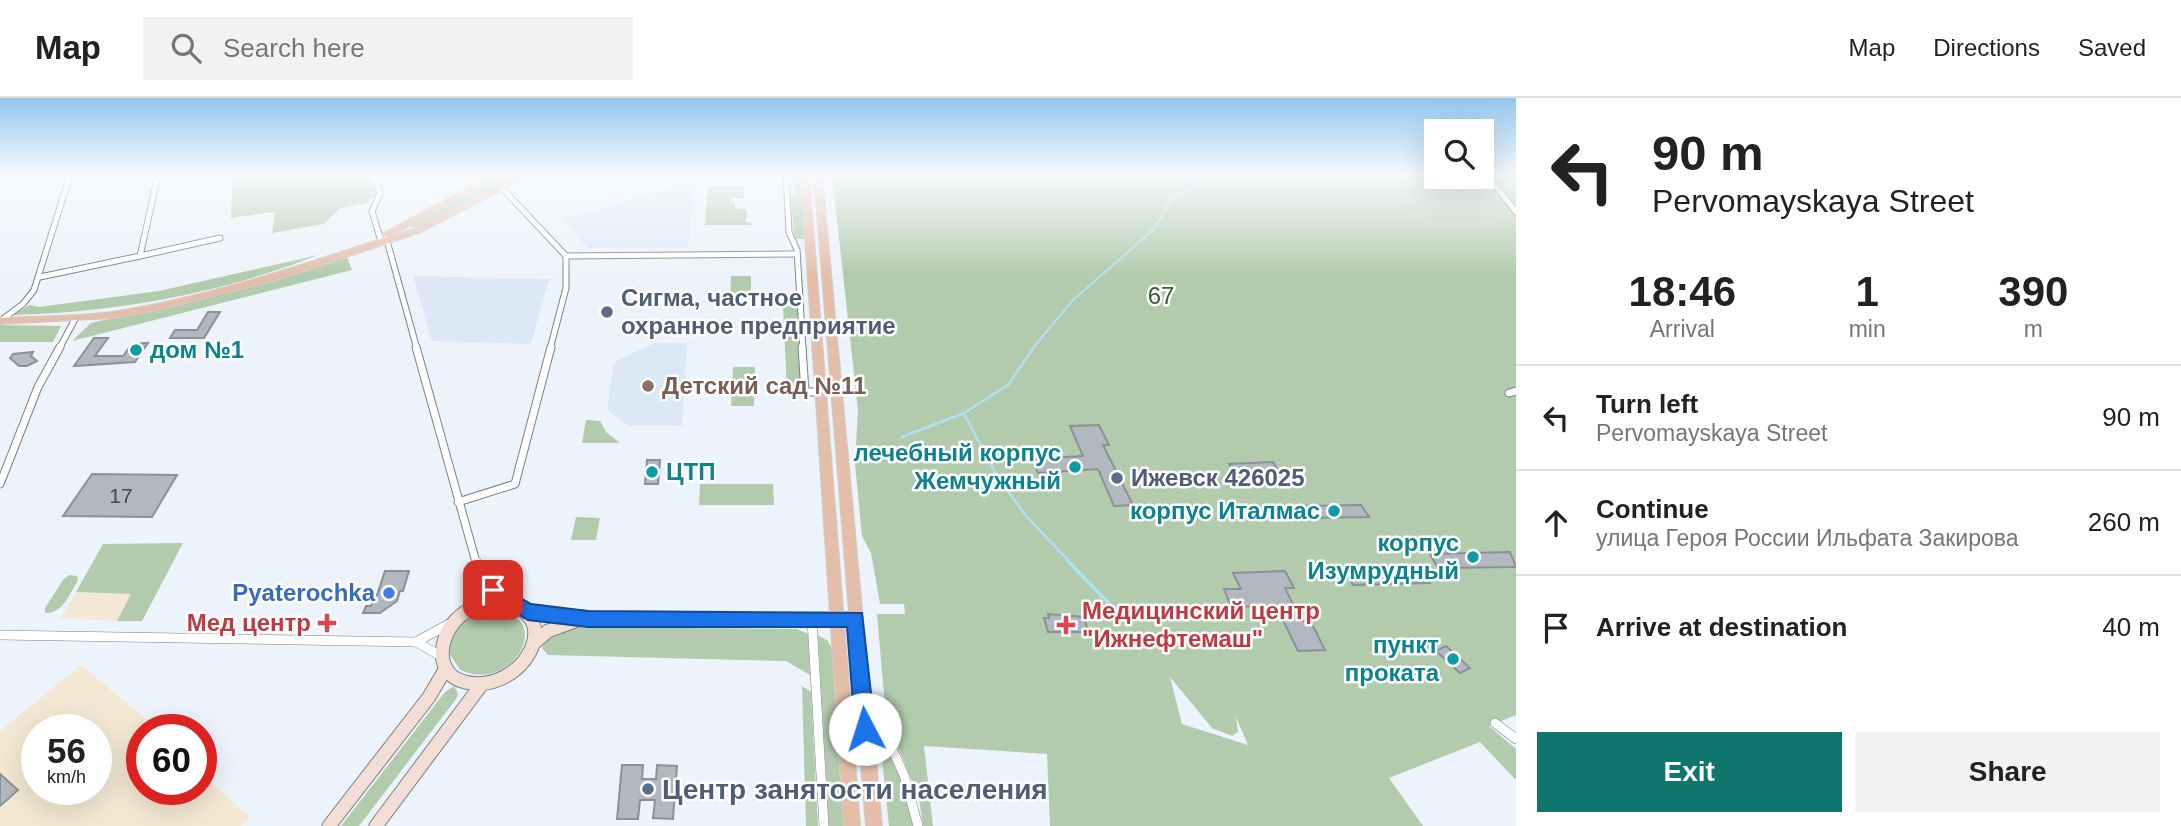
<!DOCTYPE html>
<meta charset="utf-8">
<style>
body{margin:0;font-family:Helvetica,sans-serif;background:#f2f2f2;color:#222;height:100vh;display:flex;flex-direction:column;font-size:26px;white-space:nowrap}
*{box-sizing:border-box;margin:0}
p{font-size:23px;color:#767676}
.icon{flex:none;width:38px;height:38px;fill:none;stroke:currentColor;stroke-width:2;stroke-linecap:round;stroke-linejoin:round}
.map{position:relative;flex:1;overflow:hidden}
.side{display:flex;flex-direction:column;background:#fff;width:665px}
.side>*{flex:none}
.top-card{background:#fff;color:#222;overflow:hidden}
.fabs{position:absolute;left:1424px;top:21px;display:grid;gap:14px}
.fabs a{display:grid;place-items:center;width:70px;height:70px;border-radius:0px;background:#fff;box-shadow:0 7px 28px #0002;font-size:35px}
.speed{position:absolute;left:21px;top:616px;display:flex;gap:14px;font-size:35px;font-weight:700;text-align:center}
.speed>*{display:grid;place-content:center;width:91px;height:91px;border-radius:50%;background:#fff;box-shadow:0 7px 28px #0002;line-height:1}
.speed small{font-size:18px;font-weight:400}
.speed .limit{border:10px solid #d22;background:#fff;color:#111}
.pin{position:absolute;display:grid;place-items:center;width:60px;height:60px;color:#fff;margin:-30px;border-radius:14px;box-shadow:0 4px 10px #0006}
.me{position:absolute;width:77px;margin:-38px;rotate:355deg;stroke-linejoin:round;filter:drop-shadow(0 0 5px #0008)}
.turn{display:flex;align-items:center;gap:24px;height:147px;padding:0 21px;font-size:32px}
.turn .icon{width:91px;height:91px;stroke-width:2.5}
.turn b{display:block;font-size:49px;line-height:60px}
.eta{display:flex;justify-content:space-evenly;align-items:center;height:119px;text-align:center}
.eta b{font-size:42px;font-weight:700;line-height:49px}
.cta{display:flex;gap:14px;margin-top:auto;padding:14px 21px}
.cta a{flex:1;height:80px;border-radius:0px;background:#0f766e;color:#fff;font-size:28px;font-weight:700;line-height:80px;text-align:center}
.cta a+a{background:#f2f2f2;color:#222}
ul{padding:0;list-style:none}
li{display:flex;align-items:center;gap:21px;height:105px;padding:0 21px;border-top:2px solid #e0e0e0}
li div{flex:1}
li b{display:block;font-size:26px}
li em{font-style:normal}
header{display:flex;align-items:center;gap:42px;box-sizing:border-box;height:98px;padding:0 35px;background:#fff;border-bottom:2px solid #e0e0e0}
header strong{font-size:33px}
nav{display:flex;gap:38px;margin-inline-start:auto;font-size:24px}
.search{width:490px;height:63px;background:#f2f2f2;display:flex;align-items:center;gap:18px;box-sizing:border-box;padding:0 24px;border-radius:0px;color:#767676;font-size:26px}
main{display:flex;flex:1;min-height:0}
.map>svg:first-child{display:block}
</style>
<header>
<strong>Map</strong>
<div class="search"><svg class="icon" aria-label="search" viewBox="0 0 24 24"><circle cx="10" cy="10" r="6"/><path d="M15 15l6 6"/></svg>Search here</div>
<nav><a>Map</a><a>Directions</a><a>Saved</a></nav>
</header>
<main>
<div class="map">
<svg width="1516" height="728" viewBox="0 0 1516 728">
<rect width="100%" height="100%" fill="#edf3fa"/>
<g fill="#f2e8d3" fill-rule="evenodd">
<polygon points="76,494 131,496 117,523 61,520"/>
<path d="M 81,567 L 159,632 L 142,632 L 142,691 L 201,691 L 201,676 L 250,719 L 241,728 L 0,728 L 0,633 ZM 37,632 L 96,632 L 96,691 L 37,691 Z"/>
</g>
<g fill="#dde8f6">
<polygon points="695,83 688,150 587,150 563,121"/>
<polygon points="413,178 549,181 531,246 432,243"/>
<polygon points="655,245 687,245 682,328 628,328 607,312 614,264"/>
</g>
<g fill="#b2cbac" fill-rule="evenodd">
<polygon points="233,77 367,77 377,95 367,105 340,110 324,126 272,135 275,114 231,120"/>
<polygon points="505,77 519,77 420,129 410,129"/>
<polygon points="793,77 801,77 805,141 797,141 794,137 791,98 795,97"/>
<path d="M 832,77 L 1516,77 L 1516,617 L 1489,628 L 1516,651 L 1516,682 L 1480,644 L 1389,680 L 1423,728 L 1050,728 L 1047,656 L 924,648 L 933,728 L 923,728 L 919,700 L 886,620 L 877,516 L 905,516 L 904,506 L 880,506 L 871,455 L 862,438 L 855,366 L 858,312 ZM 1170,579 L 1212,630 L 1232,638 L 1238,634 L 1236,619 L 1248,647 L 1182,626 Z"/>
<polygon points="708,88 744,88 744,100 731,100 731,105 735,105 735,111 747,111 746,124 751,124 751,127 705,127"/>
<path d="M 318,157 C 220,196 118,214 12,217 L 30,207 L 39,209 L 159,193 Z"/>
<polygon points="347,159 352,172 72,243 91,225 263,186"/>
<polygon points="731,178 751,178 751,203 730,203"/>
<polygon points="783,207 800,207 805,294 787,294"/>
<polygon points="0,227 61,228 53,244 0,244"/>
<polygon points="733,269 755,269 754,308 731,308"/>
<polygon points="586,322 600,323 606,334 620,345 582,345"/>
<polygon points="700,386 773,386 774,407 699,407"/>
<polygon points="576,419 600,420 596,442 571,442"/>
<polygon points="183,445 142,523 117,523 131,496 76,494 103,446"/>
<path d="M 69,477 L 77,478 L 78,482 C 70,495 63,516 45,515 L 45,510 L 63,482 Z"/>
<path d="M 495,510 C 557,521 511,596 460,572 L 449,555 C 451,528 470,514 495,510 Z"/>
<polygon points="575,529 797,531 808,536 810,577 786,563 548,557 542,550 545,543"/>
<polygon points="818,537 828,543 833,553 844,728 829,728"/>
<polygon points="454,588 458,596 456,601 359,728 341,728 445,594"/>
<polygon points="802,588 811,594 818,728 806,728"/>
<polygon points="878,623 902,665 918,728 889,728"/>
</g>
<g fill="none" stroke-linecap="round" stroke-linejoin="round">
<polyline stroke="#b3e0f5" stroke-width="2" points="1032,251 1073,202 1153,132 1175,96 1199,90 1202,77"/>
<g stroke="#b3e0f5" stroke-width="2.5">
<polyline points="964,316 1000,383 1028,420 1070,464"/>
<polyline points="902,339 964,315 1008,287 1034,249"/>
</g>
<polyline stroke="#b3e0f5" stroke-width="3.5" points="1068,463 1122,519"/>
</g>
<g fill="#b2b8bf" stroke="#8b9197" stroke-width="2">
<polygon points="208,214 220,214 204,240 170,240 175,232 197,232"/>
<polygon points="94,240 108,240 95,258 123,258 132,246 148,245 135,264 74,268"/>
<polygon points="33,254 31,258 37,263 27,268 19,268 10,260 13,256"/>
<polygon points="1099,327 1109,347 1103,347 1133,407 1114,408 1098,371 1038,375 1032,361 1083,358 1070,328"/>
<polygon points="647,362 660,362 658,386 645,386"/>
<polygon points="1273,364 1278,373 1235,376 1229,366"/>
<polygon points="92,376 177,377 152,419 63,418"/>
<polygon points="1361,407 1369,419 1306,420 1300,408"/>
<polygon points="1510,454 1516,469 1438,470 1430,456"/>
<polygon points="1421,471 1430,485 1353,487 1345,472"/>
<polygon points="385,473 409,473 403,493 400,493 397,503 380,515 363,515 366,508 371,508 377,497"/>
<polygon points="1285,473 1294,490 1285,490 1301,523 1310,522 1325,552 1298,553 1276,508 1231,509 1224,491 1241,491 1233,475"/>
<polygon points="1048,516 1084,519 1088,534 1048,534 1044,520 1049,520"/>
<polygon points="1446,548 1470,570 1460,575 1436,553"/>
<polygon points="622,667 643,667 642,681 656,681 657,667 677,668 673,721 653,720 655,702 640,702 638,721 617,721"/>
<polygon points="0,676 18,692 0,708"/>
</g>
<g fill="none" stroke-linecap="round" stroke-linejoin="round">
<defs>
<g id="minor-far2">
<polyline points="373,77 380,95 372,113 380,140"/>
<polyline points="786,77 789,134 797,152 803,251"/>
<polyline points="1487,77 1516,114"/>
<polyline points="502,90 566,158 566,190 550,251"/>
<polyline points="386,139 417,251"/>
<polyline points="140,158 220,140"/>
<polyline points="566,158 797,156"/>
<polyline points="40,179 140,158 158,77"/>
<polyline points="0,223 23,206 34,192 70,77"/>
<polyline points="59,251 75,221"/>
</g>
<g id="minor-far1">
<polyline points="416,249 476,464"/>
<polyline points="802,249 805,294 822,294"/>
<polyline points="1509,295 1516,293"/>
<polyline points="0,386 38,289 60,249"/>
<polyline points="458,404 515,386 551,249"/>
</g>
<g id="minor">
<path d="M 476,463 C 482,484 494,493 513,504"/>
<polyline points="467,511 480,478"/>
<polyline points="812,522 824,728"/>
<polyline points="0,537 416,544 441,558"/>
<polyline points="416,544 449,526"/>
<polyline points="867,596 904,677 918,728"/>
<polyline points="1495,625 1516,641"/>
</g>
<g id="secondary">
<path d="M 487,503 C 576,506 524,599 465,584 C 435,577 438,542 455,523 C 464,513 475,508 487,503 Z"/>
<polyline points="528,514 613,522 855,521"/>
<polyline points="535,544 548,533 575,523"/>
<polyline points="329,728 429,599 446,570"/>
<polyline points="376,728 482,586"/>
</g>
<g id="primary">
<path d="M 493,77 L 504,77 L 389,139 L 413,131 L 520,77 L 531,77 L 419,135 L 276,182 L 158,212 L 114,220 L 0,226 L 0,220 C 39,218 80,219 118,213 C 210,198 298,168 387,139 L 380,137 Z"/>
<polygon points="801,77 809,77 860,728 844,728"/>
<polygon points="814,77 822,77 882,728 866,728"/>
</g>
</defs>
<use href="#minor-far2" stroke="#7a8086" stroke-width="7"/>
<use href="#minor-far1" stroke="#7a8086" stroke-width="9"/>
<use href="#minor" stroke="#7a8086" stroke-width="10"/>
<use href="#secondary" stroke="#7a8086" stroke-width="15"/>
<use href="#primary" stroke="#cececf" stroke-width="2"/>
<use href="#minor-far2" stroke="#fff" stroke-width="5"/>
<use href="#minor-far1" stroke="#fff" stroke-width="7"/>
<use href="#minor" stroke="#fff" stroke-width="9"/>
<use href="#secondary" stroke="#f2ded4" stroke-width="13"/>
<use href="#primary" fill="#e5beaa" fill-rule="evenodd"/>
</g>
<linearGradient id="sky" x2="0" y2="1"><stop stop-color="#93c6ed"/><stop offset="0.43" stop-color="#f7fafd"/><stop offset="1" stop-color="#f7fafd" stop-opacity="0"/></linearGradient>
<rect width="1516" height="179" fill="url(#sky)"/>
<polygon fill="#1a73e8" stroke="#114b97" stroke-width="2" points="493,484 531,506 588,513 862,515 875,631 872,638 865,640 858,638 855,631 847,529 588,529 528,522 487,497 484,492"/>
<g fill="#5c6f8a" stroke="#fff" stroke-width="2.5">
<circle cx="607" cy="214" r="7"/>
<circle cx="1117" cy="380" r="7"/>
<circle cx="648" cy="691" r="7"/>
</g>
<g fill="#0f9aa8" stroke="#fff" stroke-width="2.5">
<circle cx="136" cy="252" r="7"/>
<circle cx="1075" cy="369" r="7"/>
<circle cx="652" cy="374" r="7"/>
<circle cx="1334" cy="413" r="7"/>
<circle cx="1473" cy="459" r="7"/>
<circle cx="1453" cy="561" r="7"/>
</g>
<circle fill="#8d6e63" stroke="#fff" stroke-width="2.5" cx="648" cy="288" r="7"/>
<circle fill="#3f7fe0" stroke="#fff" stroke-width="2.5" cx="389" cy="495" r="7"/>
<g fill="#e0444e" stroke="#fff" stroke-width="2.5">
<path d="M323.5 514.5h7v7h7v7h-7v7h-7v-7h-7v-7h7z"/>
<path d="M1062.5 516.5h7v7h7v7h-7v7h-7v-7h-7v-7h7z"/>
</g>
<g text-anchor="middle" stroke-width="5" stroke-linejoin="round" paint-order="stroke">
<g font-size="21" fill="#44484b">
<text x="121" y="405">17</text>
</g>
<g font-size="24" fill="#385f30" stroke="#fff">
<text x="1161" y="206">67</text>
</g>
<g font-size="24" font-weight="bold" fill="#4e5e75" stroke="#fff" text-anchor="start">
<text x="621" y="208">Сигма, частное<tspan x="621" dy="28">охранное предприятие</tspan></text>
<text x="1131" y="388">Ижевск 426025</text>
</g>
<g font-size="24" font-weight="bold" fill="#0d838f" stroke="#fff" text-anchor="end">
<text x="150" y="260" text-anchor="start">дом №1</text>
<text x="1061" y="363">лечебный корпус<tspan x="1061" dy="28">Жемчужный</tspan></text>
<text x="666" y="382" text-anchor="start">ЦТП</text>
<text x="1320" y="421">корпус Италмас</text>
<text x="1459" y="453">корпус<tspan x="1459" dy="28">Изумрудный</tspan></text>
<text x="1439" y="555">пункт<tspan x="1439" dy="28">проката</tspan></text>
</g>
<g font-size="24" font-weight="bold" fill="#785e54" stroke="#fff" text-anchor="start">
<text x="662" y="296">Детский сад №11</text>
</g>
<g font-size="24" font-weight="bold" fill="#366cbe" stroke="#fff" text-anchor="end">
<text x="375" y="503">Pyaterochka</text>
</g>
<g font-size="24" font-weight="bold" fill="#be3a42" stroke="#fff" text-anchor="start">
<text x="1082" y="521">Медицинский центр<tspan x="1082" dy="28">"Ижнефтемаш"</tspan></text>
<text x="311" y="533" text-anchor="end">Мед центр</text>
</g>
<g font-size="28" font-weight="bold" fill="#4e5e75" stroke="#fff" text-anchor="start">
<text x="662" y="701">Центр занятости населения</text>
</g>
</g>
</svg>
<div class="fabs">
<a><svg class="icon" aria-label="search" viewBox="0 0 24 24"><circle cx="10" cy="10" r="6"/><path d="M15 15l6 6"/></svg></a>
</div>
<div class="speed"><div>56<small>km/h</small></div><div class="limit">60</div></div>
<div class="pin" style="left:493px;top:492px;background:#d93025"><svg class="icon" aria-label="arrive" viewBox="0 0 24 24"><path d="M6 21V4h12l-3 4 3 4H6"/></svg></div>
<svg class="me" style="left:865px;top:631px" viewBox="-20 -20 40 40"><circle r="19" fill="#fff"/><path d="M0-13L10 11 0 6-10 11z" fill="#1a73e8"/></svg>
</div>
<section class="side">
<div class="top-card">
<div class="turn"><svg class="icon" aria-label="left" viewBox="0 0 24 24"><path d="M17 20v-9H6M10 6l-5 5 5 5"/></svg><div><b>90 m</b>Pervomayskaya Street</div></div>
</div>
<div class="eta">
<div><b>18:46</b><p>Arrival</p></div>
<div><b>1</b><p>min</p></div>
<div><b>390</b><p>m</p></div>
</div>
<ul>
<li><svg class="icon" aria-label="left" viewBox="0 0 24 24"><path d="M17 20v-9H6M10 6l-5 5 5 5"/></svg><div><b>Turn left</b><p>Pervomayskaya Street</p></div><em>90 m</em></li>
<li><svg class="icon" aria-label="ahead" viewBox="0 0 24 24"><path d="M12 20V5M6 11l6-6 6 6"/></svg><div><b>Continue</b><p>улица Героя России Ильфата Закирова</p></div><em>260 m</em></li>
<li><svg class="icon" aria-label="arrive" viewBox="0 0 24 24"><path d="M6 21V4h12l-3 4 3 4H6"/></svg><div><b>Arrive at destination</b></div><em>40 m</em></li>
</ul>
<div class="cta"><a>Exit</a><a>Share</a></div>
</section>
</main>
